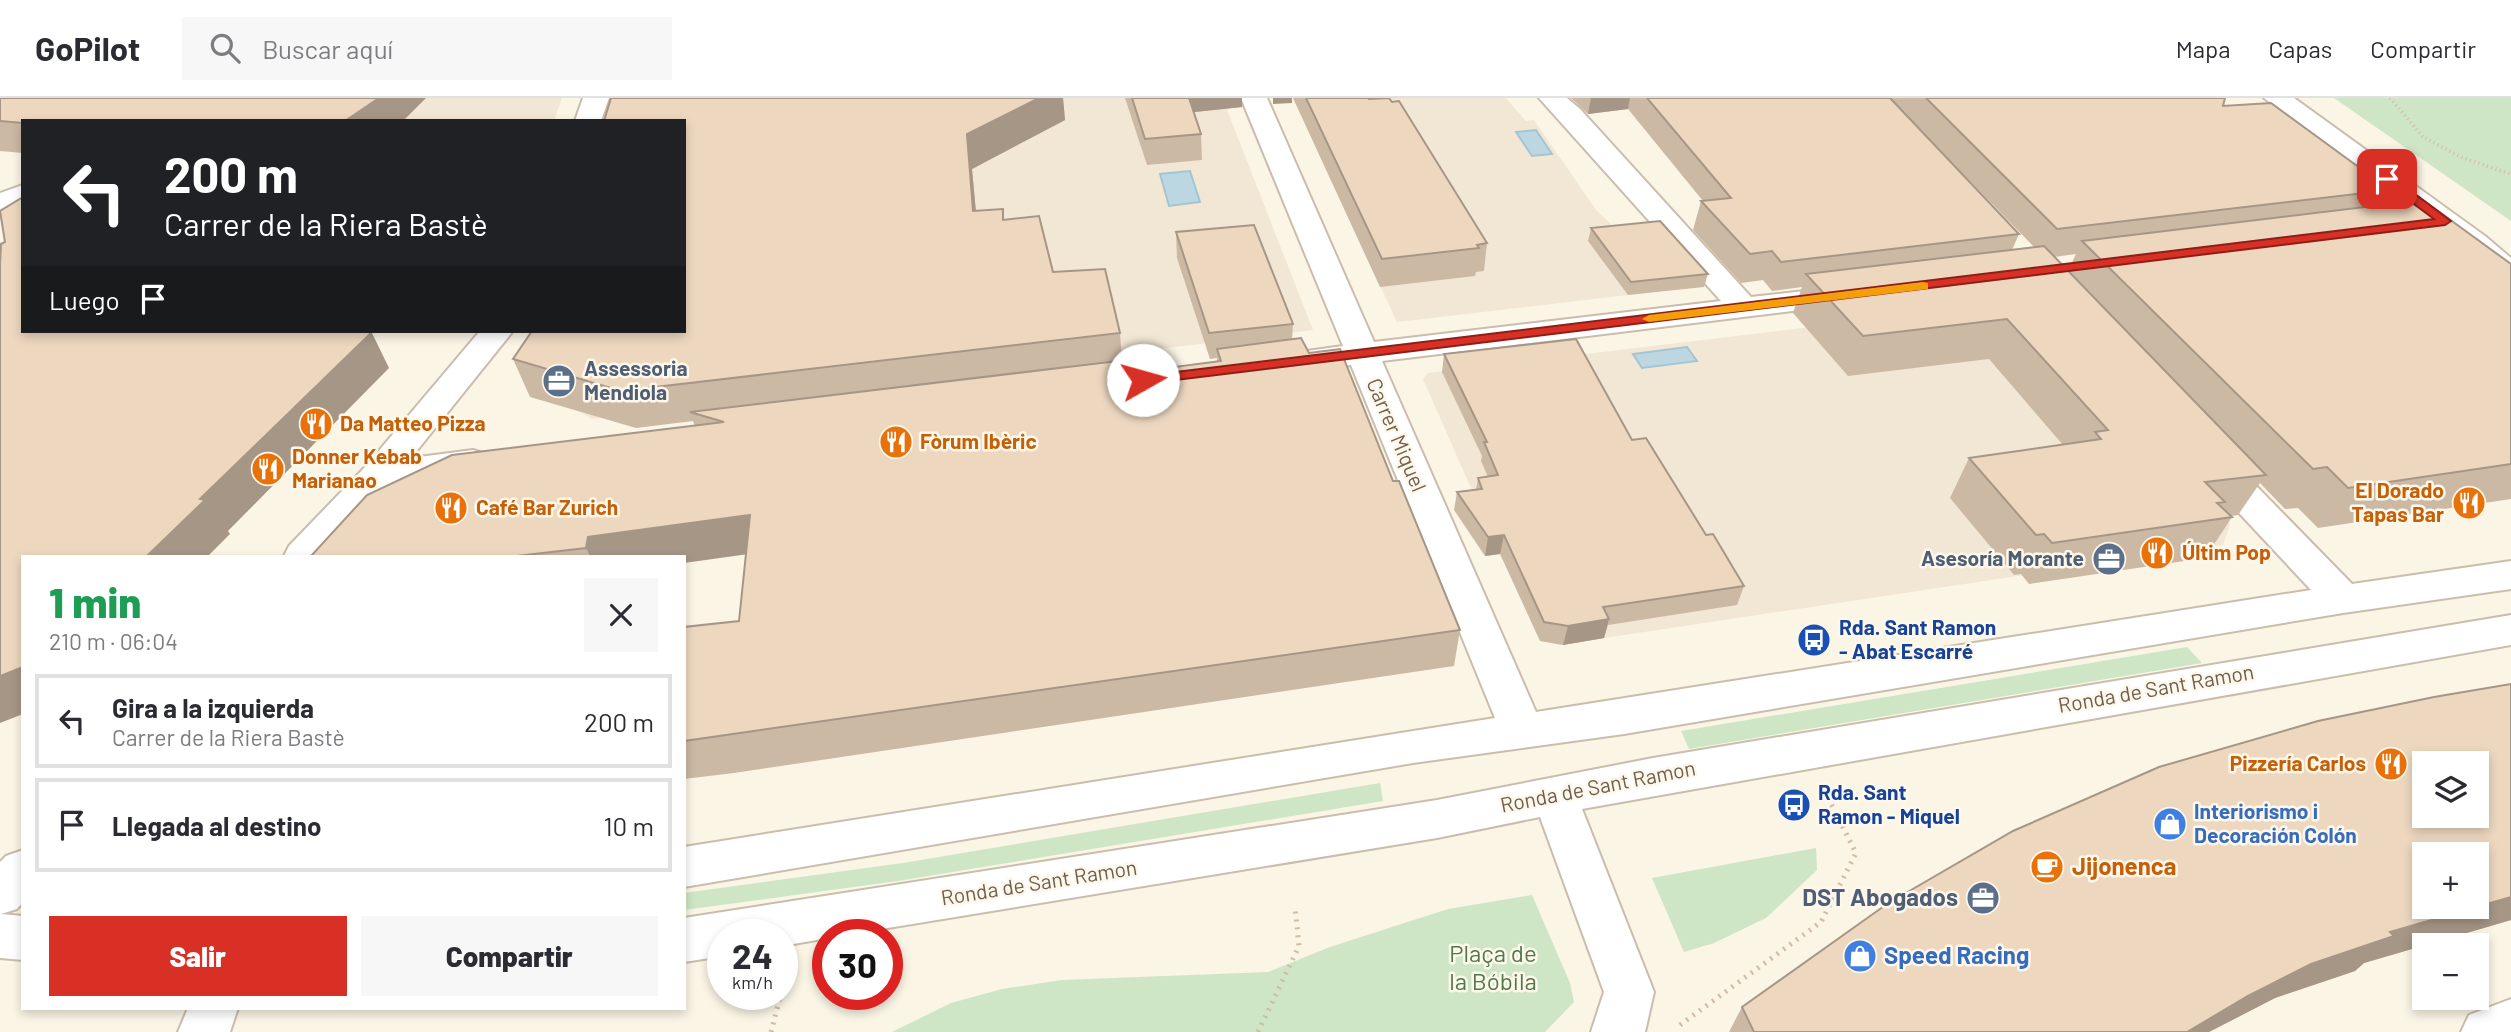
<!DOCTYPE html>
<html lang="es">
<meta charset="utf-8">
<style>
body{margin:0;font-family:Barlow,sans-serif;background:#f7f7f7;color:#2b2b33;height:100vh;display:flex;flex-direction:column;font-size:26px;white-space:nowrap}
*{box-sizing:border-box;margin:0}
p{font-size:23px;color:#7c7c81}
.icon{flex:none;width:38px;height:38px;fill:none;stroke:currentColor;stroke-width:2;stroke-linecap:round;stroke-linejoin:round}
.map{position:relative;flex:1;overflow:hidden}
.sheet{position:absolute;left:21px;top:457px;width:665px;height:455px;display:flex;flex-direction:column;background:#fff;border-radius:0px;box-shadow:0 4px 10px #0003}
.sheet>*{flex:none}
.hud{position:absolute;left:21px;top:21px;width:665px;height:214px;border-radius:0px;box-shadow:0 4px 10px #0003;background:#202124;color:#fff;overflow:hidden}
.buttons{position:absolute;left:2412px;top:653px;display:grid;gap:14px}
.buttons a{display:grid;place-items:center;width:77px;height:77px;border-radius:0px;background:#fff;box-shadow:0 4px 10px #0003;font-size:35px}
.speed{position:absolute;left:707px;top:821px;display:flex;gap:14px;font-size:35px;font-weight:700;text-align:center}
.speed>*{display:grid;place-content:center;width:91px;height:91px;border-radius:50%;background:#fff;box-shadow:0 4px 10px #0003;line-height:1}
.speed small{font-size:18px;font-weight:400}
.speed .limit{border:10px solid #d22;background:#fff;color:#111}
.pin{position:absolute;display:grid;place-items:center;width:60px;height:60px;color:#fff;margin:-30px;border-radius:14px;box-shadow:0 4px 10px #0006}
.me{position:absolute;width:77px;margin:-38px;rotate:83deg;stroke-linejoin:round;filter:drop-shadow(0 0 5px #0008)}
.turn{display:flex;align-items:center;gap:24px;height:147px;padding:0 28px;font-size:32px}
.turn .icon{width:91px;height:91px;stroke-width:2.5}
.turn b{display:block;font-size:49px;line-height:60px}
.then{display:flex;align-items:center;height:66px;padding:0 28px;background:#0003;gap:14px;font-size:26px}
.round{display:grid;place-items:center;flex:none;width:74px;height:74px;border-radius:0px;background:#f7f7f7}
.overview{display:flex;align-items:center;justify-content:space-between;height:119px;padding:0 28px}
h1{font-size:42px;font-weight:800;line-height:52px;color:#1e9e55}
.primary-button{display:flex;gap:14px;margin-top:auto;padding:14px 28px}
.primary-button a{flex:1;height:80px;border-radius:0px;background:#d93025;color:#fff;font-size:28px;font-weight:800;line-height:80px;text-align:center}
.primary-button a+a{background:#f7f7f7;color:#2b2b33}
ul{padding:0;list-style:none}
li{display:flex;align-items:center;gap:21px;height:94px;margin:0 14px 10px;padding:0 14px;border:4px solid #e1e1e2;border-radius:0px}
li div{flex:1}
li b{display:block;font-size:26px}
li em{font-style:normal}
header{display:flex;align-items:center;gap:42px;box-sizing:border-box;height:98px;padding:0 35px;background:#fff;border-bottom:2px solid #e1e1e2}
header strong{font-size:33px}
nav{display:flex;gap:38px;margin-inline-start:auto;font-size:24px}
.search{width:490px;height:63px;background:#f7f7f7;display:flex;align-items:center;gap:18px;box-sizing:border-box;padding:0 24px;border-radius:0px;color:#7c7c81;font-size:26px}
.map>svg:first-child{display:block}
</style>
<header>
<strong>GoPilot</strong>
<div class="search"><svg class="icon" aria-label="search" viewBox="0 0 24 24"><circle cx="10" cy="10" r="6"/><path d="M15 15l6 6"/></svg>Buscar aquí</div>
<nav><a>Mapa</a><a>Capas</a><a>Compartir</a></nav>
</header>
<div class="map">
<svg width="2511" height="934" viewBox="0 0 2511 934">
<rect width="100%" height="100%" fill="#faf5e5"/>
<g fill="#f1e7d4">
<polygon points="236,0 562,0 554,23 194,23"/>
<polygon points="632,0 1226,0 1230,10 1227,12 1313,232 592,321 546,294 684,233 684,23"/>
<polygon points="1293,0 1506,0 1526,23 1534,22 1596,112 1679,191 1397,224"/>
<polygon points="1994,207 2161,352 2230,426 2223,447 1558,547 1541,541 1500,456 1423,281 1428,275"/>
</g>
<g fill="#cee6c5">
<polygon points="2334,0 2511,0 2511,123"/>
<polygon points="2187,549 2202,565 1689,651 1681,633"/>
<polygon points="1380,685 1383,703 898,783 684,812 684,795 903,765"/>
<polygon points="1816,750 1817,772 1766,820 1714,845 1684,854 1652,780"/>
<polygon points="1532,797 1570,885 1574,904 1545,934 892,934 951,905 1002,891 1062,882 1268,874 1330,849 1448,811"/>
</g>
<g fill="#bcd7e1" stroke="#a3c5d2" stroke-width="2">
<polygon points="1536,32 1552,56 1532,58 1516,34"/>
<polygon points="1190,73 1200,104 1169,108 1160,76"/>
<polygon points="1687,249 1697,263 1642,270 1633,256"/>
</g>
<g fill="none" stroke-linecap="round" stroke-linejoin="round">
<defs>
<g id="minor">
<polygon points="583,0 609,0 601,23 575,23"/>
<polygon points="1241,0 1267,0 1374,244 1721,203 1539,0 1567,0 1580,11 1751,199 1849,188 1860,190 1865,197 1860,204 1849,206 1382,263 1536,614 2311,492 2198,371 2193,363 2198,355 2211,351 2224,355 2352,486 2511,463 2511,491 2343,515 1624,636 1413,665 684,789 684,749 1495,620 1351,267 1290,274 1278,271 1274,264 1278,257 1343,248"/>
<polygon points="2264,0 2294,0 2485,138 2511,160 2511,185 2500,182 2465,150"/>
<polygon points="23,87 23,106 0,115 0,95"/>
<polygon points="480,233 513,233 411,360 473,352 486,356 491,364 486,372 390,386 325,458 284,458 289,448 366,368"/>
<polygon points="2511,517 2511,547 1582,711 1654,894 1645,934 1591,934 1604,894 1540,719 1437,740 851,836 828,836 828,840 782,848 782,836 723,836 723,858 684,864 684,820 1437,702 1653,660"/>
<polygon points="23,752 23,804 17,811 1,816 23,818 23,862 0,860 0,764 6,758"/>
<polygon points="2511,901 2511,934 2461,934 2469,917"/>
<polygon points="188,910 238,910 230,934 178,934"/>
</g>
</defs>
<use href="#minor" stroke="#cabdad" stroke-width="4"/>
<polyline stroke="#d1bba3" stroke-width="3.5" stroke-dasharray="1 3.5" stroke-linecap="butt" points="2390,0 2423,39 2463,60 2511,76"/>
<g stroke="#d1bba3" stroke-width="5" stroke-dasharray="2 6" stroke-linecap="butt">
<polyline points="1680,927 1821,824 1856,755 1827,698"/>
<polyline points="771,934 781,896"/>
<polyline points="1258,934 1299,848 1295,809"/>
</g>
<use href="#minor" fill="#fff" fill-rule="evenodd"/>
</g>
<g fill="#ccb9a4" fill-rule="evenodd">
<polygon points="611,0 1063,0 1065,22 972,71 976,113 1003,111 1004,122 1053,174 1120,235 1122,262 1129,275 1217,264 1217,260 1210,261 1177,160 1176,134 1293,226 1292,242 1309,255 1393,383 1460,532 1454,568 734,675 684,681 684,529 739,523 746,456 684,458 311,458 695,328 693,323 636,330 530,299 513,261 531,234 684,233"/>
<polygon points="1125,0 1242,0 1242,9 1194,14 1201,36 1202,62 1147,67"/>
<polygon points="1293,0 1368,0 1487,145 1484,173 1476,174 1475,178 1380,189"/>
<path d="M 1571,0 L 2225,0 L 2223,8 L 2390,92 L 2381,107 L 2511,166 L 2511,401 L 2318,430 L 2298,410 L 2285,411 L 2260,385 L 2238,417 L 2231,418 L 2232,419 L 2205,460 L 2029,486 L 2021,476 L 2014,477 L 1950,400 L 1969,360 L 2063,347 L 1989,261 L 1848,278 L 1793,215 L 1802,189 L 1772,193 L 1763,182 L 1741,185 L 1693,132 L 1701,103 L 1703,103 L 1628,11 L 1588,16 ZM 1900,11 L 2034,149 L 2012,152 L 2019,136 ZM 2076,156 L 2068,173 L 2054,159 Z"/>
<polygon points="0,23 23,25 23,55 0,53"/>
<polygon points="1591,130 1708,176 1704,189 1628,197 1588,143"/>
<polygon points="1444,256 1632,342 1706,437 1744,488 1737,507 1608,527 1604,540 1563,547 1540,543 1500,456 1485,458 1454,412 1457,394 1476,392 1478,380 1488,379 1481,363 1482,358 1442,274"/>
<polygon points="2511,586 2511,822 2364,865 2355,873 2275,900 2209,934 1729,934 1742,909"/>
</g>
<g fill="#a69686">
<polygon points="379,0 426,0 403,23 345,23"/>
<polygon points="1039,0 1063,0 1065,22 972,71 979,149 973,113 967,36"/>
<polygon points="1186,0 1242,0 1242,9 1186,15"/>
<polygon points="1273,0 1292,0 1292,5 1273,6"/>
<polygon points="1591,0 1630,0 1628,11 1588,16"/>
<polygon points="369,233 371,233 389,270 228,433 230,436 208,458 147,458 200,401"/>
<polygon points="750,417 763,454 684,465 684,458 590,458 586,450 588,439"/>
<polygon points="1504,437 1500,456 1485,458 1488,439"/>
<polygon points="1609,521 1604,540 1563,547 1568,528"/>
<polygon points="23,569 23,616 0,625 0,578"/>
<polygon points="2511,799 2511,822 2364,865 2355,873 2275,900 2209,934 2187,934 2248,898 2311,866 2390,834"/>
</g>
<g fill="#edd7bf" stroke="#a69686" stroke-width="2" fill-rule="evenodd">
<polygon points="0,0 379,0 345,23 23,23 23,25 0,23"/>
<polygon points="611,0 1039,0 967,36 973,113 1003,111 1003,122 1039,118 1053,174 1105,171 1120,235 621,293 513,261 532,233 684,233 684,23 604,23"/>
<polygon points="1132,0 1189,0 1201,36 1145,41"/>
<polygon points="1306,0 1368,0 1369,1 1389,0 1392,4 1399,3 1487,145 1477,147 1479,150 1382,161"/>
<polygon points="1647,0 1890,0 2019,136 1781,164 1772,153 1750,156 1701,103 1731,100"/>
<polygon points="1926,0 2225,0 2223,8 2271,5 2390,92 2057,131"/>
<polygon points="23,99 23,233 369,233 370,236 200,401 205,402 147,458 23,458 23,569 0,578 0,166 1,146 5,144 0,113"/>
<polygon points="2423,102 2511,166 2511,366 2348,390 2327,369 2313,371 2082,143"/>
<polygon points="1660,123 1708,176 1631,184 1591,130"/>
<polygon points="1254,127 1293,226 1209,235 1176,134"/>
<polygon points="2044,148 2266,377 2205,384 2225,404 2217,405 2232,419 2052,445 2044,436 2036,437 1969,360 2101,341 2095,334 2108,332 2007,221 1863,238 1806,176"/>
<polygon points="1301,240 1309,255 1340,251 1393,383 1399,383 1460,532 684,643 684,529 739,523 750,417 588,439 586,450 517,458 311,458 367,397 452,357 724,324 690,314 1126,262 1129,275 1221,263 1217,251"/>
<polygon points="1576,241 1632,342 1646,340 1706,437 1713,436 1744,488 1603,509 1609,521 1568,528 1544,524 1504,437 1488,439 1457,394 1482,391 1478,380 1498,377 1484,344 1487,344 1444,256"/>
<path d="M 2511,586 L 2511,799 L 2390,834 L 2394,838 L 2311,866 L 2248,898 L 2187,934 L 1754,934 L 1742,909 L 1887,806 L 2013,733 L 2159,669 L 2318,623 L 2434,599 ZM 2424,665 L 2476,665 L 2476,718 L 2424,718 ZM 2424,756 L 2476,756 L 2476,808 L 2424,808 Z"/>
</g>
<polygon fill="#d93025" stroke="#8d1f18" stroke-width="2" points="2383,78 2391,78 2451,123 2445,127 1143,286 1137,282 1143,278 2434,121 2383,83"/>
<polygon fill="#f59e0b" points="1923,184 1928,185 1928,191 1649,224 1642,221 1649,217"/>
<defs>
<symbol id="office-disc" viewBox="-11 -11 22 22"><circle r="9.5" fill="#5c6f8a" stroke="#fdf8eb"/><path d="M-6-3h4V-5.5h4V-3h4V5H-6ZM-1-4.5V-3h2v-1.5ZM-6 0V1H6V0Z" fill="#fff"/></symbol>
<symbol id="restaurant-disc" viewBox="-11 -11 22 22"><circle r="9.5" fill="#e8710a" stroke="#fdf8eb"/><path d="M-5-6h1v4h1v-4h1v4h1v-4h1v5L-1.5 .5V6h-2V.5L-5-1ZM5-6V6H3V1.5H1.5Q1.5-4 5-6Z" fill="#fff"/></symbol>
<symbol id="bus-disc" viewBox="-11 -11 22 22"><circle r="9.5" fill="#1a4fb4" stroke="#fdf8eb"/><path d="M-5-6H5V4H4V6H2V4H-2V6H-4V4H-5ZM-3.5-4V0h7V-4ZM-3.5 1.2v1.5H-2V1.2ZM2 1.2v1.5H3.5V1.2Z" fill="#fff"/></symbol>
<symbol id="shop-disc" viewBox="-11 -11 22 22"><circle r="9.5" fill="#3f7fe0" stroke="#fdf8eb"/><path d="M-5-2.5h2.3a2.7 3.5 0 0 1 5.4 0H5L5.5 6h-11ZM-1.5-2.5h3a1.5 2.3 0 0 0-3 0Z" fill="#fff"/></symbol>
<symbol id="cafe-disc" viewBox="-11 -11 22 22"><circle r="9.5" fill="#e8710a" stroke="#fdf8eb"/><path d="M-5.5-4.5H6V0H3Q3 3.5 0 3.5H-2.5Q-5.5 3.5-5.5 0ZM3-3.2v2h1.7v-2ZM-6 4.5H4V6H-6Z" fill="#fff"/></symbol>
</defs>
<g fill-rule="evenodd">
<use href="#office-disc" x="540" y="264" width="38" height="38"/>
<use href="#restaurant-disc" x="297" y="307" width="38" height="38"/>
<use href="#restaurant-disc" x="877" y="325" width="38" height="38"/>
<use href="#restaurant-disc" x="249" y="352" width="38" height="38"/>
<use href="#restaurant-disc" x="2450" y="386" width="38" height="38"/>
<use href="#restaurant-disc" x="432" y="391" width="38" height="38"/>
<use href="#restaurant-disc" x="2138" y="436" width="38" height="38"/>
<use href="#office-disc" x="2090" y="442" width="38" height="38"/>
<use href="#bus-disc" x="1795" y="523" width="38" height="38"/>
<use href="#restaurant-disc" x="2372" y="647" width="38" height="38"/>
<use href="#bus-disc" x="1775" y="688" width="38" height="38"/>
<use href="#shop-disc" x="2151" y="707" width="38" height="38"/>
<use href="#cafe-disc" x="2028" y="750" width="38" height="38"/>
<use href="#office-disc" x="1964" y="781" width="38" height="38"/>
<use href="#shop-disc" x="1841" y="839" width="38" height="38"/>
</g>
<g text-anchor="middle" stroke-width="5" stroke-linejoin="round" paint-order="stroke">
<g font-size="21" font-weight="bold" fill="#4e5e75" stroke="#fdf8eb" text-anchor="start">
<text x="584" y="278">Assessoria<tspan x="584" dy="24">Mendiola</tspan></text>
<text x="2084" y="468" text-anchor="end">Asesoría Morante</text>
</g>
<g font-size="21" font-weight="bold" fill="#c56008" stroke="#fdf8eb" text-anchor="start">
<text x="340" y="333">Da Matteo Pizza</text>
<text x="920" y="351">Fòrum Ibèric</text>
<text x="292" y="366">Donner Kebab<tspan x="292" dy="24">Marianao</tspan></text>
<text x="2444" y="400" text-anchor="end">El Dorado<tspan x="2444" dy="24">Tapas Bar</tspan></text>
<text x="476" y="417">Café Bar Zurich</text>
<text x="2182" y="462">Últim Pop</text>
<text x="2366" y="673" text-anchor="end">Pizzería Carlos</text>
</g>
<g font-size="21" fill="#705e4d" stroke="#fdf8eb">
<text transform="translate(1396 337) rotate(67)" y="7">Carrer Miquel</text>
<text transform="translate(2156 591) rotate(-10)" y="7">Ronda de Sant Ramon</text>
<text transform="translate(1598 689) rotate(-11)" y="7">Ronda de Sant Ramon</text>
<text transform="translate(1039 785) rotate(-9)" y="7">Ronda de Sant Ramon</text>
</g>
<g font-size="21" font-weight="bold" fill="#164399" stroke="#fdf8eb" text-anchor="start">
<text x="1839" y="537">Rda. Sant Ramon<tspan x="1839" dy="24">- Abat Escarré</tspan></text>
<text x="1818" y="702">Rda. Sant<tspan x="1818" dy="24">Ramon - Miquel</tspan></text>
</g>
<g font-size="21" font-weight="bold" fill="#366cbe" stroke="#fdf8eb" text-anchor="start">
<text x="2194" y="721">Interiorismo i<tspan x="2194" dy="24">Decoración Colón</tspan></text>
</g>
<g font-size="24" font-weight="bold" fill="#c56008" stroke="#fdf8eb" text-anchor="start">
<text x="2072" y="777">Jijonenca</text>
</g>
<g font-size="24" font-weight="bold" fill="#4e5e75" stroke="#fdf8eb" text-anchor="end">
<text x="1958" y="808">DST Abogados</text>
</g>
<g font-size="24" fill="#517a49" stroke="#fdf8eb">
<text x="1493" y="864">Plaça de<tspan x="1493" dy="28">la Bóbila</tspan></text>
</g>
<g font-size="24" font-weight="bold" fill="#366cbe" stroke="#fdf8eb" text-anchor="start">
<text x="1884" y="866">Speed Racing</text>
</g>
</g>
</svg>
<div class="buttons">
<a><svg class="icon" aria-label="layers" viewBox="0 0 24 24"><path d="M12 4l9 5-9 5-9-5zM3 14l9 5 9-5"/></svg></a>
<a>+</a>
<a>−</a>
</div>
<div class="speed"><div>24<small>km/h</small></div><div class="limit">30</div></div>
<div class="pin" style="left:2387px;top:81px;background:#d93025"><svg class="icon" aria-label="arrive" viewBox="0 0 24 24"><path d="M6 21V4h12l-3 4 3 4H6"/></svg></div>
<svg class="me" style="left:1143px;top:282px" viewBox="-20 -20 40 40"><circle r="19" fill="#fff"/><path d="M0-13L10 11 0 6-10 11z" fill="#d93025"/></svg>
<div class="hud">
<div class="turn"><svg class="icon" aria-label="left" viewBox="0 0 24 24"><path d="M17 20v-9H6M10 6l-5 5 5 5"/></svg><div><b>200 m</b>Carrer de la Riera Bastè</div></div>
<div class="then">Luego<svg class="icon" aria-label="arrive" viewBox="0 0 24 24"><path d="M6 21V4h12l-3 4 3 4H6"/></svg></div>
</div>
<section class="sheet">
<div class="overview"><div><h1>1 min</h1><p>210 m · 06:04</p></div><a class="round"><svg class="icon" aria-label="close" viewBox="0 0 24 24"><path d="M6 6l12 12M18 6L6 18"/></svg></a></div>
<ul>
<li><svg class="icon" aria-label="left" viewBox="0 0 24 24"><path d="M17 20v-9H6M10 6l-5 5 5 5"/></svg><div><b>Gira a la izquierda</b><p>Carrer de la Riera Bastè</p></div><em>200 m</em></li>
<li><svg class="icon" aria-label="arrive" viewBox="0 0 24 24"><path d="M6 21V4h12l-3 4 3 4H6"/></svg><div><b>Llegada al destino</b></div><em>10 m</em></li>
</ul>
<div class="primary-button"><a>Salir</a><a>Compartir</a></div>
</section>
</div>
